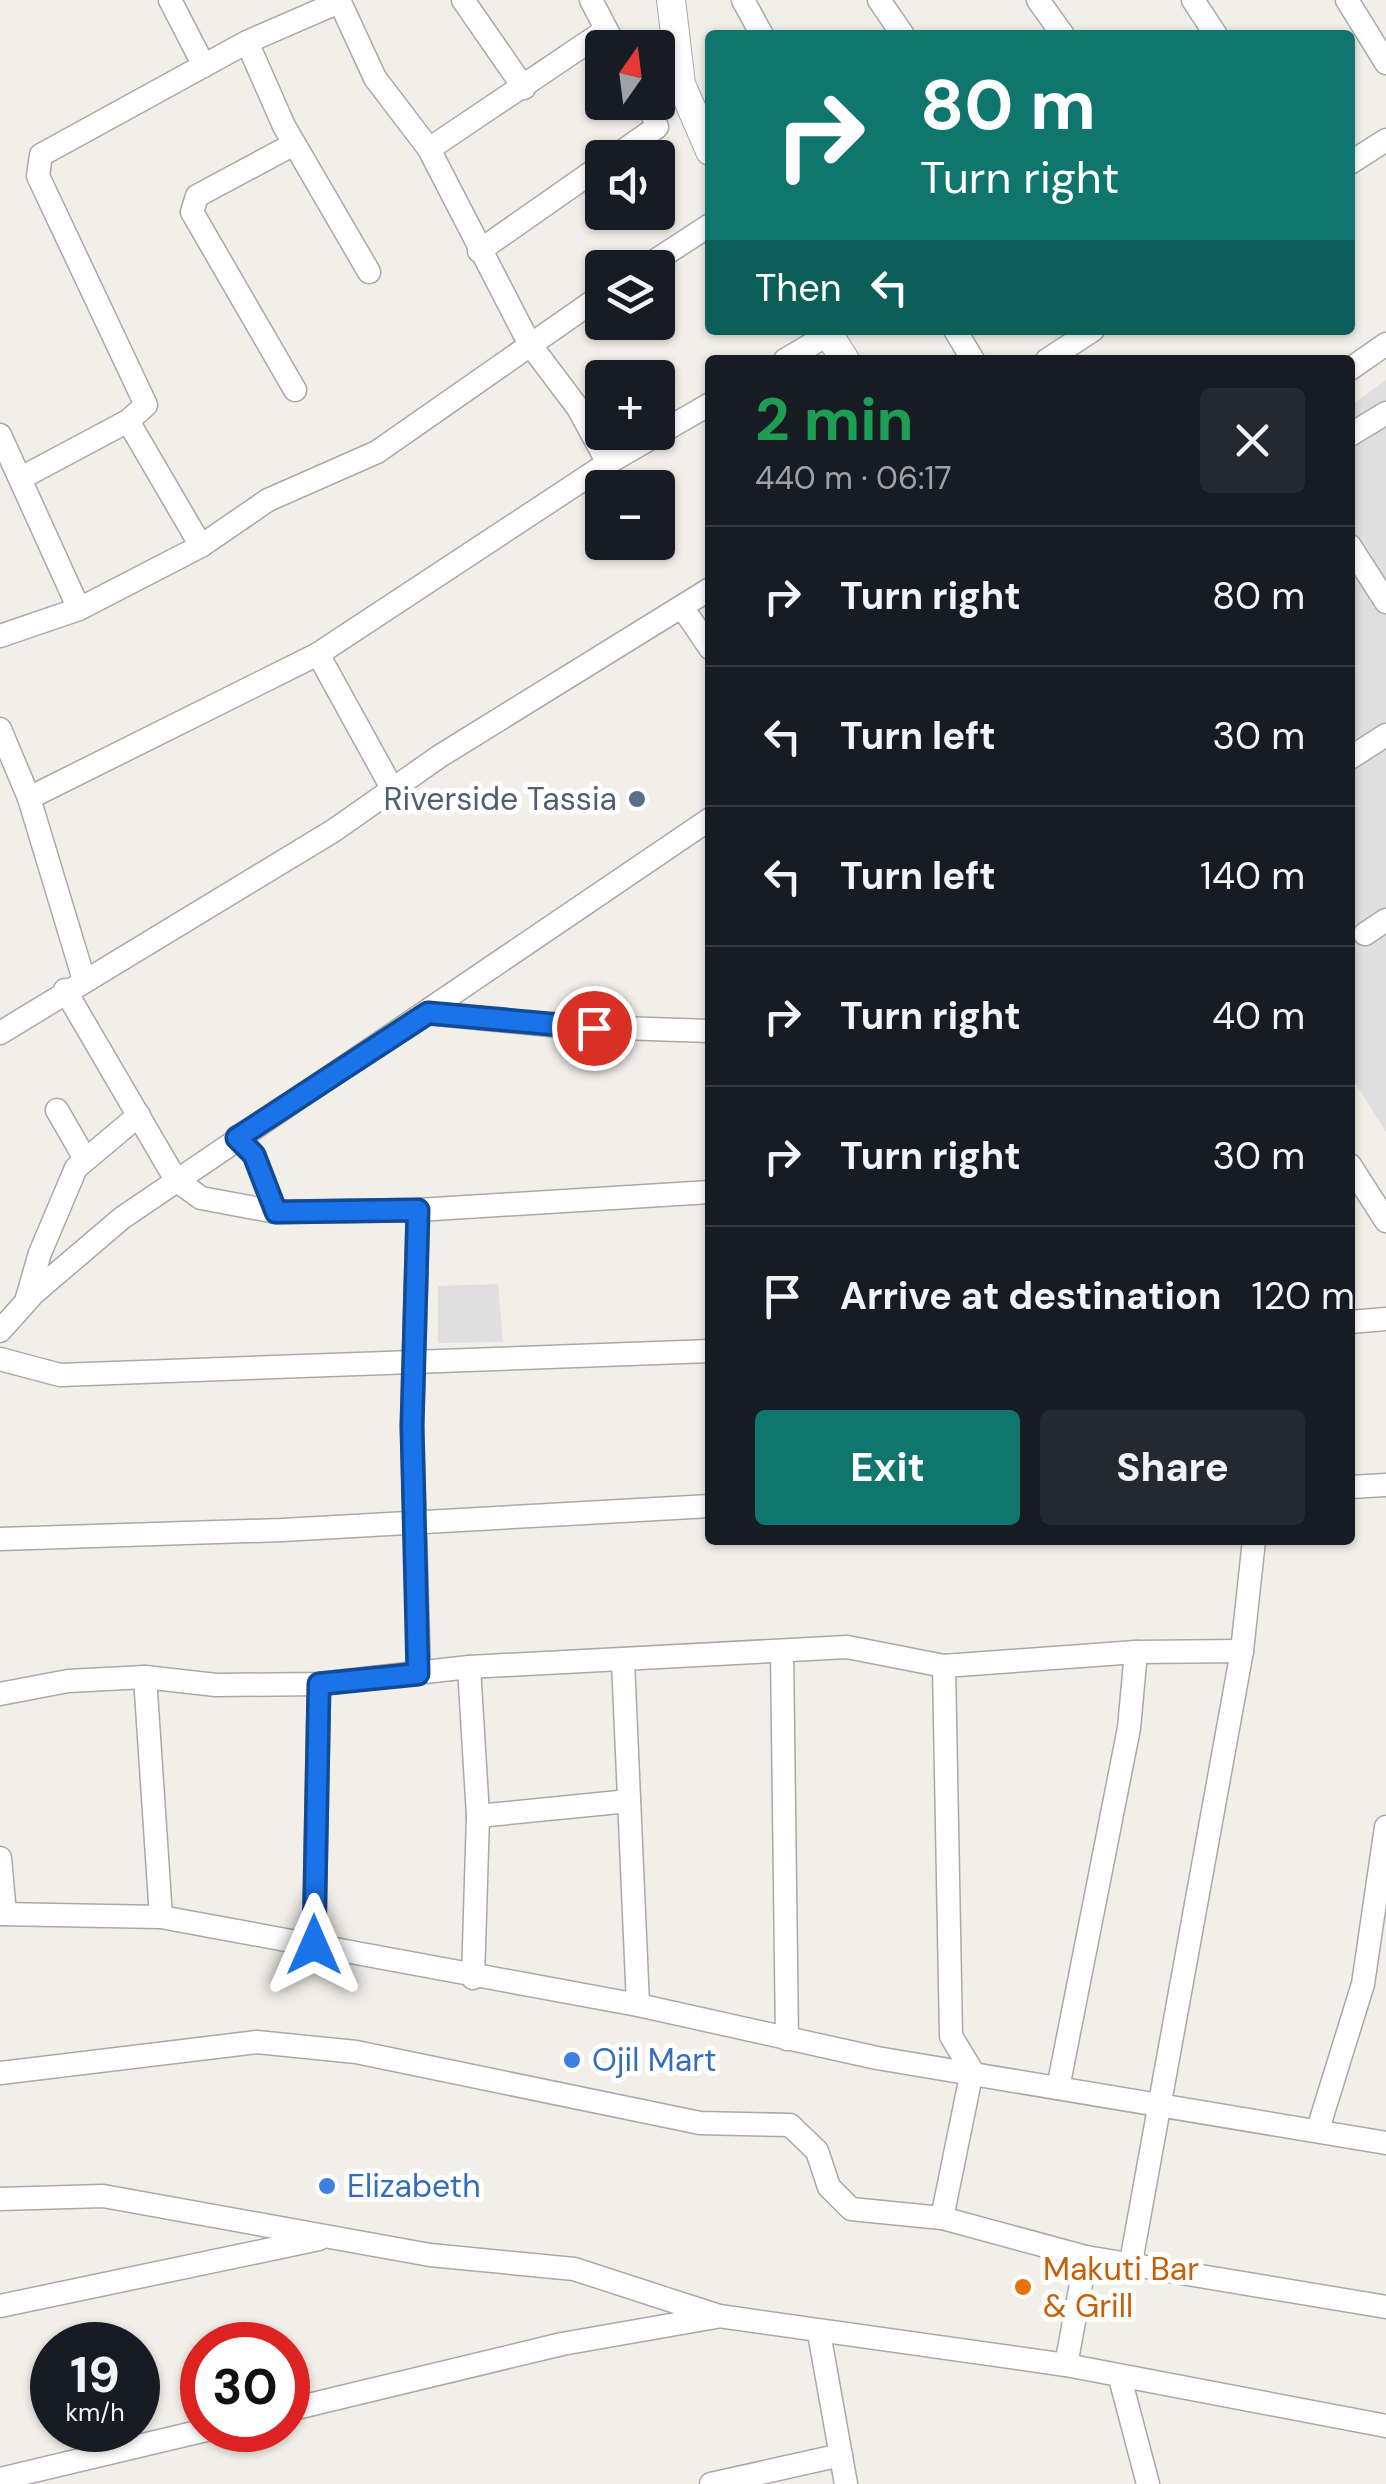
<!DOCTYPE html>
<meta charset="utf-8">
<style>
body{margin:0;font-family:"DM Sans",sans-serif;background:#242831;color:#f1f3f6;height:100vh;display:flex;flex-direction:column;font-size:38px;white-space:nowrap}
*{box-sizing:border-box;margin:0}
p{font-size:32px;color:#9ea1a6}
.icon{flex:none;width:55px;height:55px;fill:none;stroke:currentColor;stroke-width:2;stroke-linecap:round;stroke-linejoin:round}
.map{position:relative;flex:1;overflow:hidden}
.side{position:absolute;left:705px;top:355px;width:650px;height:1190px;display:flex;flex-direction:column;background:#171b24;border-radius:10px;box-shadow:0 2px 8px #0004}
.side>*{flex:none}
.hud{position:absolute;left:705px;top:30px;width:650px;height:305px;border-radius:10px;box-shadow:0 2px 8px #0004;background:#0f766e;color:#fff;overflow:hidden}
.needle{width:65px;rotate:14deg}
.controls{position:absolute;left:585px;top:30px;display:grid;gap:20px}
.controls a{display:grid;place-items:center;width:90px;height:90px;border-radius:10px;background:#171b24;box-shadow:0 2px 8px #0004;font-size:50px}
.speed{position:absolute;left:30px;top:2322px;display:flex;gap:20px;font-size:50px;font-weight:700;text-align:center}
.speed>*{display:grid;place-content:center;width:130px;height:130px;border-radius:50%;background:#171b24;box-shadow:0 2px 8px #0004;line-height:1}
.speed small{font-size:25px;font-weight:400}
.speed .limit{border:15px solid #d22;background:#fff;color:#111}
.pin{position:absolute;display:grid;place-items:center;width:85px;height:85px;color:#fff;margin:-42px;border:5px solid #fff;border-radius:50%;box-shadow:0 2px 10px #0007}
.me{position:absolute;width:110px;margin:-55px;rotate:0deg;stroke-linejoin:round;filter:drop-shadow(0 0 8px #0008)}
.turn{display:flex;align-items:center;gap:35px;height:210px;padding:0 50px;font-size:45px}
.turn .icon{width:130px;height:130px;stroke-width:2.5}
.turn b{display:block;font-size:70px;line-height:85px}
.then{display:flex;align-items:center;height:95px;padding:0 50px;background:#0003;gap:20px;font-size:38px}
.round{display:grid;place-items:center;flex:none;width:105px;height:105px;border-radius:10px;background:#242831}
.summary{display:flex;align-items:center;justify-content:space-between;height:170px;padding:0 50px}
h1{font-size:60px;font-weight:700;line-height:75px;color:#1e9e55}
.action{display:flex;gap:20px;margin-top:auto;padding:20px 50px}
.action a{flex:1;height:115px;border-radius:10px;background:#0f766e;color:#fff;font-size:40px;font-weight:700;line-height:115px;text-align:center}
.action a+a{background:#242831;color:#f1f3f6}
ul{padding:0;list-style:none}
li{display:flex;align-items:center;gap:30px;height:140px;padding:0 50px;border-top:2px solid #363941}
li div{flex:1}
li b{display:block;font-size:38px}
li em{font-style:normal}
.map>svg:first-child{display:block}
</style>
<div class="map">
<svg width="1386" height="2484" viewBox="0 0 1386 2484">
<rect width="100%" height="100%" fill="#f2efe9"/>
<g fill="#e0dfdf">
<polygon points="1386,380 1386,1132 1350,1075 1350,406"/>
<polygon points="498,1284 503,1342 438,1343 438,1286"/>
</g>
<g fill="none" stroke-linecap="round" stroke-linejoin="round">
<defs>
<g id="minor">
<polyline points="170,0 204,66"/>
<polyline points="339,0 375,78 429,149 529,343 578,408 608,463"/>
<polyline points="463,0 524,88"/>
<polyline points="591,0 616,48"/>
<polyline points="743,0 762,35"/>
<polyline points="879,0 903,35"/>
<polyline points="1038,0 1063,35"/>
<polyline points="1193,0 1216,35"/>
<polyline points="1347,0 1386,63"/>
<polyline points="247,42 284,126 369,272"/>
<polyline points="294,144 197,196 192,212 295,390"/>
<polyline points="429,149 606,30"/>
<polyline points="613,158 657,127 648,102"/>
<polyline points="1350,163 1386,140"/>
<polyline points="479,251 602,165"/>
<polyline points="644,268 710,225"/>
<polyline points="955,330 973,360"/>
<polyline points="785,360 829,334"/>
<polyline points="1047,360 1093,330"/>
<polyline points="1350,369 1386,344"/>
<polyline points="128,421 201,546"/>
<polyline points="0,435 79,609 0,636"/>
<polyline points="1350,435 1386,413"/>
<polyline points="21,478 128,421 146,405 38,176 41,155 247,42 339,2"/>
<polyline points="1350,546 1386,602"/>
<polyline points="682,607 710,648"/>
<polyline points="79,609 201,546 268,500 377,452 602,295"/>
<polyline points="318,654 393,790"/>
<polyline points="0,729 29,798 84,980"/>
<polyline points="1350,758 1386,735"/>
<polyline points="29,798 318,654 608,463 710,404"/>
<polyline points="1365,934 1386,920"/>
<polyline points="65,990 176,1180 201,1198 276,1212"/>
<polyline points="427,1013 560,1026 710,1031"/>
<polyline points="0,1033 333,831 440,756 710,589"/>
<polyline points="57,1110 84,1157"/>
<polyline points="237,1137 254,1155 276,1212 418,1210 710,1192"/>
<polyline points="1350,1165 1386,1221"/>
<polyline points="418,1210 412,1427 419,1673"/>
<polyline points="27,1298 40,1253 76,1168 139,1115"/>
<polyline points="1350,1322 1386,1319"/>
<polyline points="0,1331 34,1293 122,1218 710,819"/>
<polyline points="0,1359 60,1375 710,1351"/>
<polyline points="1350,1487 1386,1485"/>
<polyline points="0,1539 282,1530 710,1506"/>
<polyline points="782,1651 787,2039"/>
<polyline points="623,1661 638,2005"/>
<polyline points="469,1667 478,1816 473,1978"/>
<polyline points="145,1677 161,1917"/>
<polyline points="0,1694 68,1681 145,1677 216,1685 319,1684 469,1667 847,1647 944,1666 1136,1652 1242,1651"/>
<polyline points="478,1816 629,1801"/>
<polyline points="0,1858 5,1914"/>
<polyline points="0,1914 161,1917 638,2005 877,2058 1386,2143"/>
<polyline points="314,1945 319,1684"/>
<polyline points="0,2073 257,2042 356,2052 700,2123 790,2125 817,2151 829,2187 851,2209 942,2218 1086,2257 1386,2307"/>
<polyline points="1058,2088 1129,1728 1136,1652"/>
<polyline points="1318,2129 1363,1984 1386,1827"/>
<polyline points="0,2199 103,2196 430,2255 574,2269 719,2316 1066,2365 1386,2426"/>
<polyline points="942,2218 972,2071 951,2036 944,1666"/>
<polyline points="1131,2262 1242,1651 1254,1540"/>
<polyline points="0,2306 319,2239"/>
<polyline points="819,2333 846,2484"/>
<polyline points="1066,2365 1086,2257"/>
<polyline points="1120,2378 1148,2484"/>
<polyline points="288,2410 562,2344 716,2317"/>
<polyline points="0,2479 206,2430"/>
<polyline points="711,2484 841,2455"/>
</g>
<g id="tertiary">
<polyline points="671,0 681,84 710,151"/>
<polyline points="826,330 845,360"/>
</g>
</defs>
<use href="#minor" stroke="#a9a9a9" stroke-width="25"/>
<use href="#tertiary" stroke="#a9a9a9" stroke-width="30"/>
<use href="#minor" stroke="#fff" stroke-width="22"/>
<use href="#tertiary" stroke="#fff" stroke-width="28"/>
</g>
<g fill="none" stroke-linecap="round" stroke-linejoin="round">
<defs>
<polyline id="route" points="314,1945 319,1684 418,1674 412,1426 418,1210 276,1212 254,1155 237,1138 428,1013 594,1028"/>
</defs>
<use href="#route" stroke="#114b97" stroke-width="25"/>
<use href="#route" stroke="#1a73e8" stroke-width="18"/>
</g>
<circle fill="#5c6f8a" stroke="#fff" stroke-width="4" cx="637" cy="799" r="10"/>
<g fill="#3f7fe0" stroke="#fff" stroke-width="4">
<circle cx="572" cy="2060" r="10"/>
<circle cx="327" cy="2186" r="10"/>
</g>
<circle fill="#e8710a" stroke="#fff" stroke-width="4" cx="1023" cy="2287" r="10"/>
<g text-anchor="middle" stroke-width="10" stroke-linejoin="round" paint-order="stroke">
<g font-size="32" fill="#4e5e75" stroke="#fff" text-anchor="end">
<text x="617" y="810">Riverside Tassia</text>
</g>
<g font-size="32" fill="#366cbe" stroke="#fff" text-anchor="start">
<text x="592" y="2071">Ojil Mart</text>
<text x="347" y="2197">Elizabeth</text>
</g>
<g font-size="32" fill="#c56008" stroke="#fff" text-anchor="start">
<text x="1043" y="2280">Makuti Bar<tspan x="1043" dy="37">&amp; Grill</tspan></text>
</g>
</g>
</svg>
<div class="controls">
<a><svg class="needle" viewBox="-14 -14 28 28"><path d="M0-13l5 13h-10z" fill="#e53935"/><path d="M0 13l5-13h-10z" fill="#9ea1a6"/></svg></a>
<a><svg class="icon" aria-label="sound" viewBox="0 0 24 24"><path d="M4 9h4l5-4v14l-5-4H4zM17 9q2 3 0 6"/></svg></a>
<a><svg class="icon" aria-label="layers" viewBox="0 0 24 24"><path d="M12 4l9 5-9 5-9-5zM3 14l9 5 9-5"/></svg></a>
<a>+</a>
<a>−</a>
</div>
<div class="speed"><div>19<small>km/h</small></div><div class="limit">30</div></div>
<div class="pin" style="left:594px;top:1028px;background:#d93025"><svg class="icon" aria-label="arrive" viewBox="0 0 24 24"><path d="M6 21V4h12l-3 4 3 4H6"/></svg></div>
<svg class="me" style="left:314px;top:1945px" viewBox="-20 -20 40 40"><path d="M0-17L14 15 0 8-14 15z" fill="#1a73e8" stroke="#fff" stroke-width="4"/></svg>
<div class="hud">
<div class="turn"><svg class="icon" aria-label="right" viewBox="0 0 24 24"><path d="M7 20v-9h11M14 6l5 5-5 5"/></svg><div><b>80 m</b>Turn right</div></div>
<div class="then">Then<svg class="icon" aria-label="left" viewBox="0 0 24 24"><path d="M17 20v-9H6M10 6l-5 5 5 5"/></svg></div>
</div>
<section class="side">
<div class="summary"><div><h1>2 min</h1><p>440 m · 06:17</p></div><a class="round"><svg class="icon" aria-label="close" viewBox="0 0 24 24"><path d="M6 6l12 12M18 6L6 18"/></svg></a></div>
<ul>
<li><svg class="icon" aria-label="right" viewBox="0 0 24 24"><path d="M7 20v-9h11M14 6l5 5-5 5"/></svg><div><b>Turn right</b></div><em>80 m</em></li>
<li><svg class="icon" aria-label="left" viewBox="0 0 24 24"><path d="M17 20v-9H6M10 6l-5 5 5 5"/></svg><div><b>Turn left</b></div><em>30 m</em></li>
<li><svg class="icon" aria-label="left" viewBox="0 0 24 24"><path d="M17 20v-9H6M10 6l-5 5 5 5"/></svg><div><b>Turn left</b></div><em>140 m</em></li>
<li><svg class="icon" aria-label="right" viewBox="0 0 24 24"><path d="M7 20v-9h11M14 6l5 5-5 5"/></svg><div><b>Turn right</b></div><em>40 m</em></li>
<li><svg class="icon" aria-label="right" viewBox="0 0 24 24"><path d="M7 20v-9h11M14 6l5 5-5 5"/></svg><div><b>Turn right</b></div><em>30 m</em></li>
<li><svg class="icon" aria-label="arrive" viewBox="0 0 24 24"><path d="M6 21V4h12l-3 4 3 4H6"/></svg><div><b>Arrive at destination</b></div><em>120 m</em></li>
</ul>
<div class="action"><a>Exit</a><a>Share</a></div>
</section>
</div>
